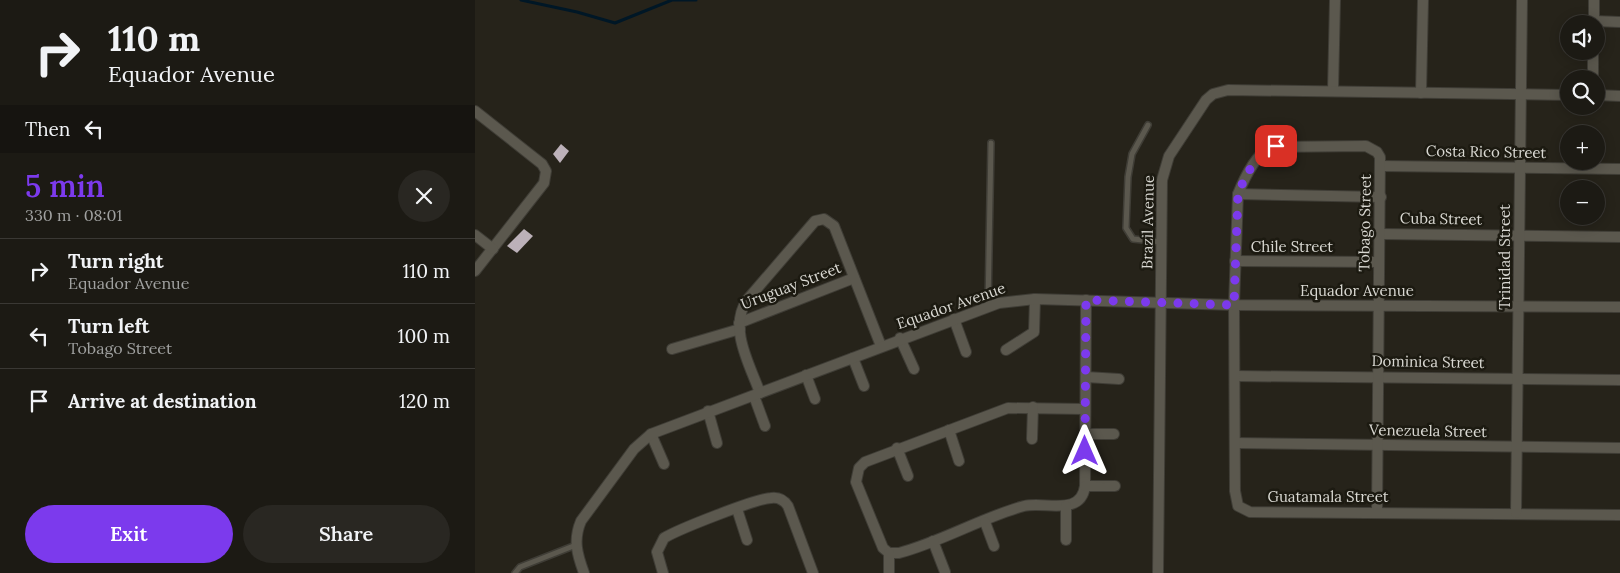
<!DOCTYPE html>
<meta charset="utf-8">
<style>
body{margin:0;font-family:Lora,serif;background:#292722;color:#f1f3f6;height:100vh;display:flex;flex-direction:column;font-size:19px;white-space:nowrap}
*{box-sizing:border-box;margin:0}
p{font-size:16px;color:#a0a1a0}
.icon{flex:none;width:28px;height:28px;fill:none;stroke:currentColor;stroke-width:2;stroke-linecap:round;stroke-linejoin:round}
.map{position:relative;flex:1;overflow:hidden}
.sheet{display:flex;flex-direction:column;background:#1c1a14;width:475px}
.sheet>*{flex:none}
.guide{background:#1c1a14;color:#f1f3f6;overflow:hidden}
.fabs{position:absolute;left:1085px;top:15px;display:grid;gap:10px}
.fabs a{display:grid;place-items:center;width:45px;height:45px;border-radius:50%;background:#1c1a14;box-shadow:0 2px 12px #0003,0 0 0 1px #3a3834;font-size:25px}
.pin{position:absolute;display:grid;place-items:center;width:42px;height:42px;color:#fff;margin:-21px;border-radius:10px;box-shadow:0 2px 8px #0006}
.me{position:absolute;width:55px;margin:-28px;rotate:0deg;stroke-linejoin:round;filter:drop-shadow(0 0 4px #0008)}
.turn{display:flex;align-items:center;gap:18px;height:105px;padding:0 25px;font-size:22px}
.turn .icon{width:65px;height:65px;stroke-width:2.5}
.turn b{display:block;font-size:35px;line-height:42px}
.then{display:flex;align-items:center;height:48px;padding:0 25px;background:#0003;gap:10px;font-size:19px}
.round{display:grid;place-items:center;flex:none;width:52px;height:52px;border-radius:26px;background:#292722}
.headline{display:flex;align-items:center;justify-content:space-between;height:85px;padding:0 25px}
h1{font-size:30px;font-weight:600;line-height:38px;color:#7c3aed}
.action{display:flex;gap:10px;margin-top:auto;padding:10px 25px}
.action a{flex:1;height:58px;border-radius:30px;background:#7c3aed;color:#fff;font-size:20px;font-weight:600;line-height:58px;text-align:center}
.action a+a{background:#292722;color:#f1f3f6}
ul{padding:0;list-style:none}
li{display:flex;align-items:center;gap:15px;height:65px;padding:0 25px;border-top:1px solid #3a3834}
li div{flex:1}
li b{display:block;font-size:19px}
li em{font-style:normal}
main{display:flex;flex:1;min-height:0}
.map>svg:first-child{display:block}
</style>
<main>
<section class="sheet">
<div class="guide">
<div class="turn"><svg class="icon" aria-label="right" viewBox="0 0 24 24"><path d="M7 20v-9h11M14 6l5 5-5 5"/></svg><div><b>110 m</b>Equador Avenue</div></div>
<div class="then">Then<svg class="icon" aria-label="left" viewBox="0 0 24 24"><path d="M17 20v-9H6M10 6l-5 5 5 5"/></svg></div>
</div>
<div class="headline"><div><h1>5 min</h1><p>330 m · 08:01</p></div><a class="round"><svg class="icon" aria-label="close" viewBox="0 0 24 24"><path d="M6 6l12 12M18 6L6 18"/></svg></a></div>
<ul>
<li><svg class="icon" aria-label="right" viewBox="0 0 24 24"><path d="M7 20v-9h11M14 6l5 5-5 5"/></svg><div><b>Turn right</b><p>Equador Avenue</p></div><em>110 m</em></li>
<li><svg class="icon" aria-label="left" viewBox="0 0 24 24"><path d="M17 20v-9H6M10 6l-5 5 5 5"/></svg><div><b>Turn left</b><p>Tobago Street</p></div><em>100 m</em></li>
<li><svg class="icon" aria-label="arrive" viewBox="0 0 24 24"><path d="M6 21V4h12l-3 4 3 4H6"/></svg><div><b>Arrive at destination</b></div><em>120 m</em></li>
</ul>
<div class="action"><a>Exit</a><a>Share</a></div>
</section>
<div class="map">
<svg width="1145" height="573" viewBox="0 0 1145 573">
<rect width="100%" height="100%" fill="#26231a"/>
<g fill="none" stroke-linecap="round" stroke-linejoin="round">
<polyline stroke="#001726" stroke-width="3" points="46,0 102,12 140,23 197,0 221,0"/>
</g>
<g fill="#bcb1b9">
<polygon points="86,144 94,151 85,163 78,154"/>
<polygon points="49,229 58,236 42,253 32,246"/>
</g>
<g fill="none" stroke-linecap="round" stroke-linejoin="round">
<defs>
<g id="lane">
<polyline points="673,125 657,154 653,177 651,228 658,239 687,242"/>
<polyline points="513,306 516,143"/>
<polyline points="40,573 45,567 101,545"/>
</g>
<g id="street">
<polyline points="1119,21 1145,22"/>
<polyline points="1119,24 1119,0"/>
<polyline points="1118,79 1118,51"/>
<polyline points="858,91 860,0"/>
<polyline points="946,93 948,0"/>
<polyline points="1121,95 1145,96"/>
<polyline points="0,111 67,164 71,171 69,183 0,271"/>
<polyline points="906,166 1145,169"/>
<polyline points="763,194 906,197"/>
<polyline points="906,234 1145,237"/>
<polyline points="0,235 18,249"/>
<polyline points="760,261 904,262"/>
<polyline points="479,319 491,352"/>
<polyline points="264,323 379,278"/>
<polyline points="425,338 439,369"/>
<polyline points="197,349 265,329"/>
<polyline points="531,350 559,332 560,299"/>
<polyline points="378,358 389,386"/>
<polyline points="331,375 340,399"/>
<polyline points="760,376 1145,380"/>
<polyline points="611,377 644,379"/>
<path d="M 285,393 C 275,365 253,328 272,300 L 340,221 L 349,219 L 359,226 L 406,346"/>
<polyline points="279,396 290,426"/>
<path d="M 610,409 L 533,408 L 390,462 L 384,468 L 381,482 L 408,548 L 414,553 L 424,553 C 466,542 508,517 549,506 C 570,501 606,517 610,486 L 611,300"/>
<polyline points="233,411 242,443"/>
<polyline points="474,430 484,461"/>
<polyline points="176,434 189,464"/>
<polyline points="610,434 639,434"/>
<polyline points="557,439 558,407"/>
<polyline points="760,443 1145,448"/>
<polyline points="422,448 433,476"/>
<polyline points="610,486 640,486"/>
<polyline points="262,509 272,540"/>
<path d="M 902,513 L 905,157 L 902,152 L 891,146 L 794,147 C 780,157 769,179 763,194 L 759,305 L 760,491 L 763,506 L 775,512 L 1145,515"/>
<polyline points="1041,513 1047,0"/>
<polyline points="510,522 519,546"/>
<polyline points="591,540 591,506"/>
<polyline points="458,541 470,572"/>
<polyline points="414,553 414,573"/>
<path d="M 109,573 C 102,554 98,540 106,521 L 159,449 L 176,434 L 524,303 L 560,299 L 759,305 L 1145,307"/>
<path d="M 188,573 L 182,552 L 189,538 C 204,529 280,499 296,498 C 303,497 309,500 313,506 L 338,573"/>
<polyline points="683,573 687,180 694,156 731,100 738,94 753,90 1094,95"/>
</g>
</defs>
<use href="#lane" stroke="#3f3d36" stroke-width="8"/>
<use href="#street" stroke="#3f3d36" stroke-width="12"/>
<use href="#lane" stroke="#5b584e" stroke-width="5"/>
<use href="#street" stroke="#5b584e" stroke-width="10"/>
</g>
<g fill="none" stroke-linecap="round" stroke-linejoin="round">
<path stroke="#7c3aed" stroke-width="9" stroke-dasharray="0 16.2" d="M 610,451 L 611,300 L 759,305 L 763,194 C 769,178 783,150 801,146"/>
</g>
<g text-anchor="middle" stroke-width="5" stroke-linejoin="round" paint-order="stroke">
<g font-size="15" fill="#d9d8d2" stroke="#1c1a11">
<text transform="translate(1011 152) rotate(1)" y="5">Costa Rico Street</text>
<text transform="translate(966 219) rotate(1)" y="5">Cuba Street</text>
<text transform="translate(673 222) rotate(-89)" y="5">Brazil Avenue</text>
<text transform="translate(890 223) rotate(-89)" y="5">Tobago Street</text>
<text x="817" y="252">Chile Street</text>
<text transform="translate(1030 257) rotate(-90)" y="5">Trinidad Street</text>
<text transform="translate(316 286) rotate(-21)" y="5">Uruguay Street</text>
<text x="882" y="296">Equador Avenue</text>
<text transform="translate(476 306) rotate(-19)" y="5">Equador Avenue</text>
<text transform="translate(953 362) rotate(1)" y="5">Dominica Street</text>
<text transform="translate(953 431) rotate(1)" y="5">Venezuela Street</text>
<text x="853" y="502">Guatamala Street</text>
</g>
</g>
</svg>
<div class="fabs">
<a><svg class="icon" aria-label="sound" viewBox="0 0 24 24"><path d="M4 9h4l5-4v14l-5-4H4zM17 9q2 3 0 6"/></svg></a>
<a><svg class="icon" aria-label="search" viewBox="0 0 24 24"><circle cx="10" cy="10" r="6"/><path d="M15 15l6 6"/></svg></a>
<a>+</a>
<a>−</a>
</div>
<div class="pin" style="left:801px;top:146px;background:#d93025"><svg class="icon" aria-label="arrive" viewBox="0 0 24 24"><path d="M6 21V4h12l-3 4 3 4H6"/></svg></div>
<svg class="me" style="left:610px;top:451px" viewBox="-20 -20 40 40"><path d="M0-17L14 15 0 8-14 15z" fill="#7c3aed" stroke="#fff" stroke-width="4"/></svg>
</div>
</main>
